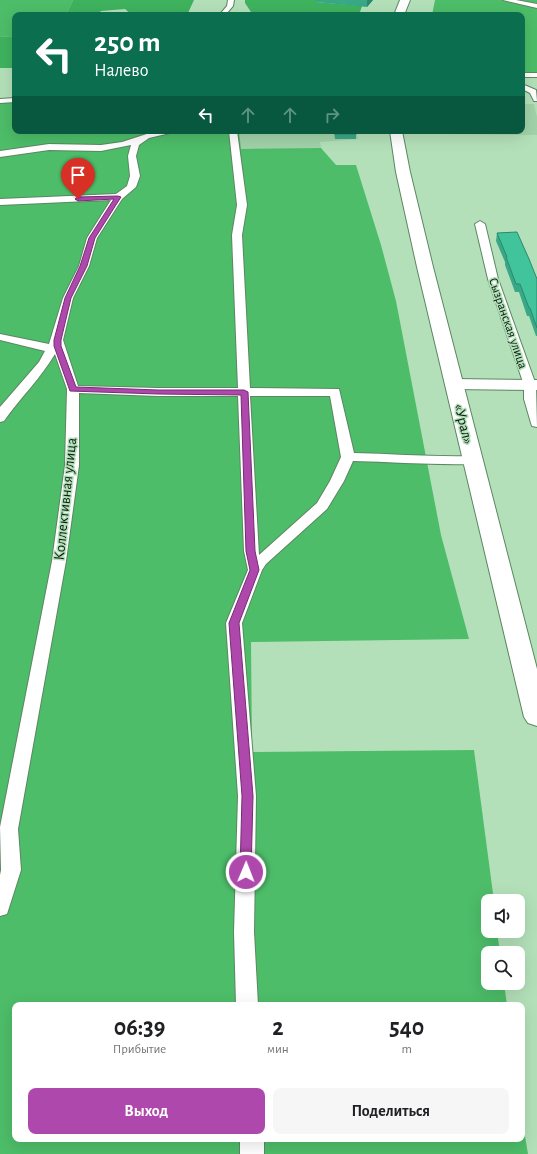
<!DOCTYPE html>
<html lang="ru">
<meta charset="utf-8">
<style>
body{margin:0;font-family:"Alegreya Sans",sans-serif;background:#f6f6f6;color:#202124;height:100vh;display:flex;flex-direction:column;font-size:15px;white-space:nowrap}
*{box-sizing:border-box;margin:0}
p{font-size:13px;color:#757577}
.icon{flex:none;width:22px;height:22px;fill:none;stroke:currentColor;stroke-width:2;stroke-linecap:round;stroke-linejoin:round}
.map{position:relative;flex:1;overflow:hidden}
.drawer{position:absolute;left:12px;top:1002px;width:513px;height:140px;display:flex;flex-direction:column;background:#fff;border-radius:8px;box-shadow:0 4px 16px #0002}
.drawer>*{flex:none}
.guide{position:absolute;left:12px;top:12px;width:513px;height:122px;border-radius:8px;box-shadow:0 4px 16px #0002;background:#0b6e4f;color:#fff;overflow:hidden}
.fabs{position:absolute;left:481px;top:894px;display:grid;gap:8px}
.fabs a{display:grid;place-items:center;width:44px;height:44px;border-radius:8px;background:#fff;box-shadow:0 4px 16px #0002;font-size:20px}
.pin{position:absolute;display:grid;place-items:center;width:34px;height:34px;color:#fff;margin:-41px -17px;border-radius:50% 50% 50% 0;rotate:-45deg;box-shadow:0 0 4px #0007}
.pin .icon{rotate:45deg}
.me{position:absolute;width:44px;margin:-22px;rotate:1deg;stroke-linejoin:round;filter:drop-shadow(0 0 3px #0008)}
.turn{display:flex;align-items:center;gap:14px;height:84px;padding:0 16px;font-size:18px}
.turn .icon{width:52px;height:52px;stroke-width:2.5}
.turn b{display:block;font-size:28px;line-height:34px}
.lanes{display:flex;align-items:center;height:38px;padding:0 16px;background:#0003;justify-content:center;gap:20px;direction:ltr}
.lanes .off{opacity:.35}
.eta{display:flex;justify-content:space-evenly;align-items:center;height:68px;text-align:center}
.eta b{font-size:24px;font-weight:700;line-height:28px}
.primary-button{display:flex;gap:8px;margin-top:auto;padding:8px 16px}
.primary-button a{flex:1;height:46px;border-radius:8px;background:#af48ac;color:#fff;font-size:16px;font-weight:700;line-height:46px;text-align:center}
.primary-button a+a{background:#f6f6f6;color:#202124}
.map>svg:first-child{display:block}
</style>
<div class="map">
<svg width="537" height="1154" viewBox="0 0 537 1154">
<rect width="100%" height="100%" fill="#b3e0b9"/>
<g fill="#a1d2a8">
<polygon points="522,104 534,104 537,117 537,135 445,134 444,131 522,131"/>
<polygon points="239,131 356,131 358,139 320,142 321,148 246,150 240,149"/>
</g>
<g fill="#4dbd69">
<polygon points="0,0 73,0 66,15 15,15 15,36 0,37"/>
<polygon points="435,0 537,0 537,72 522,72 522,15 432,15"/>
<polygon points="15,98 15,131 239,131 241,149 321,148 336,165 356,165 381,245 396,301 441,535 469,639 251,642 252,752 474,750 494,901 488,901 488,931 497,931 500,953 488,953 488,983 504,983 507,1005 15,1005 15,1139 522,1139 522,1118 528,1154 0,1154 0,99"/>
</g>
<g fill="#3fb25e">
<polygon points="73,0 194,0 187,15 132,15 125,9 101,11 97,15 66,15"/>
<polygon points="245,0 318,0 316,2 362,6 359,15 249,15 251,12 245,3"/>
<polygon points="15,36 15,68 0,68 0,37"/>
</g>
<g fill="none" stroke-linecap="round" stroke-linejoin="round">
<defs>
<g id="minor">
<polygon points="228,0 234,0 233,6 227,13 228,15 222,15 221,13 227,6"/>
<polygon points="503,0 516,0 537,4 537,8"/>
<rect x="522" y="73" width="15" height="4"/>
<polygon points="522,84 536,90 537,101 534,101 530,93 522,89"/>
<polygon points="15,98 15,102 0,103 0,99"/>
<path d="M 156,131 L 171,131 L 170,133 L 149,138 L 139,145 L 136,156 L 140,176 L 136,187 L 122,199 L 97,238 L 89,266 L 73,298 L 63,340 L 78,386 L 158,388 L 238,388 L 232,235 L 237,205 L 229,131 L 237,131 L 247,205 L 242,235 L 250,388 L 339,389 L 354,453 C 394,454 433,457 473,456 L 478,457 L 480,460 L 478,463 L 473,464 C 433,465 393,462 353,461 L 344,481 L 327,509 L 266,564 L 262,570 L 242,623 L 256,796 L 254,932 L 258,1005 L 236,1005 L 234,932 L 238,796 L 226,623 L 248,570 L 244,551 L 238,396 L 158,396 L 79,393 L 79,465 L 66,561 L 18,829 L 21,870 L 7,914 L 0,916 L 0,875 L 1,870 L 0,827 L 52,561 L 65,465 L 67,389 L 55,354 C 41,378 20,398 4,421 L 0,422 L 0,407 L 39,362 L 45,351 L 0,340 L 0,334 L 49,344 L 63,298 L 79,266 L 87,238 L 111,200 L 0,205 L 0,199 L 116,194 L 127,186 L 130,176 L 128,156 L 131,145 L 101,151 L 49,150 L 0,157 L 0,151 L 49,144 L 101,145 L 122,142 ZM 250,396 L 330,396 L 341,457 L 330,481 L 317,503 L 259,555 Z"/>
<polygon points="480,221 485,224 498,279 536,385 537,427 532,426 531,423 524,399 524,385 488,279 475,224"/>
<rect x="240" y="1139" width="24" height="15"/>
</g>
<polygon id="tertiary" points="454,379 537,380 537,390 454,389 449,387 446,384 449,381"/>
<g id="trunk">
<polygon points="400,0 410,0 404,15 394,15"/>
<polygon points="390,131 402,131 410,172 433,267 537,669 537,726 528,723 524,717 417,267 396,172"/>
</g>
</defs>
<use href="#minor" stroke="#5d8663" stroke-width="2"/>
<use href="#tertiary" stroke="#5d8663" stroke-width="2"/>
<use href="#trunk" stroke="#5d8663" stroke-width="2"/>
<use href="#minor" fill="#fff" fill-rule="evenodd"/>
<use href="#tertiary" fill="#fff" fill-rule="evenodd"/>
<use href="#trunk" fill="#fff" fill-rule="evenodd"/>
</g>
<g fill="#38a886">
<polygon points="316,0 373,0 367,7 316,2"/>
<polygon points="334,131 356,131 356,139 335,139"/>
<polygon points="497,233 537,279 537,336 536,336 529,316 527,316 519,292 515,292 505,265 505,262 496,241"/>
</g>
<polygon fill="#2e886d" points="367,0 373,0 367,7"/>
<g fill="#41c39c" stroke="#2e886d">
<rect x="335" y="131" width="21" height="3"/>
<polygon points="517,232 529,259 537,279 537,328 530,308 529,308 520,284 516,284 506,257 507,257 497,233"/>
</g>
<polygon fill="#af48ac" stroke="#722f70" points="118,196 121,197 95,238 87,266 71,298 61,340 61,346 76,387 158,390 244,390 248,392 255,551 259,570 239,623 253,796 251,872 250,875 246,877 241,875 240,872 242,796 229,623 250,570 246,551 241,395 158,394 70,391 54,346 54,340 65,298 80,266 89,238 114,199 78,201 75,199 78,197"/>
<g text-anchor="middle" stroke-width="3" stroke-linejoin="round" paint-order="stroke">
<g font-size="13" fill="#0c1c0f" stroke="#b3e0b9">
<text transform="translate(509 323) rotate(71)" y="5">Сызранская улица</text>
</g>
<g font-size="15" fill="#0c1c0f" stroke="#b3e0b9">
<text transform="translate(464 424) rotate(76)" y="5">«Урал»</text>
<text transform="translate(65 499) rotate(-84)" y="5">Коллективная улица</text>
</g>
</g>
</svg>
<div class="fabs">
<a><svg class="icon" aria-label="sound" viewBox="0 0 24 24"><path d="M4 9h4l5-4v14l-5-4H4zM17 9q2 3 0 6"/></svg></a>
<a><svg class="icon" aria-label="search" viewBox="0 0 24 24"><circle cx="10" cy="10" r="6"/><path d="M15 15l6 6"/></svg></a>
</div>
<div class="pin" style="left:78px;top:199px;background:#d93025"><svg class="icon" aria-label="arrive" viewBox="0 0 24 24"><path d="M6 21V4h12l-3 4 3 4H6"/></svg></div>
<svg class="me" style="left:246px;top:872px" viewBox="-20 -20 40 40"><circle r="17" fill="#af48ac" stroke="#fff" stroke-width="3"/><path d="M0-11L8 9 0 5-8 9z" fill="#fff"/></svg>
<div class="guide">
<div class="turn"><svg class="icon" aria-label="left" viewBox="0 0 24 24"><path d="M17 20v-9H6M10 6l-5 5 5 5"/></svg><div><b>250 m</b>Налево</div></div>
<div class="lanes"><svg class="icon" aria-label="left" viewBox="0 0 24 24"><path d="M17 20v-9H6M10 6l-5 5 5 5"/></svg><svg class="icon off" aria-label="ahead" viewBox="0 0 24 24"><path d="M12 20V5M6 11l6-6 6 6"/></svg><svg class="icon off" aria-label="ahead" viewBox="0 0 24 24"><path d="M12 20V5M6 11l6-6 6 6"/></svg><svg class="icon off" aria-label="right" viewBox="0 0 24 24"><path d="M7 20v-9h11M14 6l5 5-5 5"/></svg></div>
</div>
<section class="drawer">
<div class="eta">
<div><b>06:39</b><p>Прибытие</p></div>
<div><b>2</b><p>мин</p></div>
<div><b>540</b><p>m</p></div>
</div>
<div class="primary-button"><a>Выход</a><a>Поделиться</a></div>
</section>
</div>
